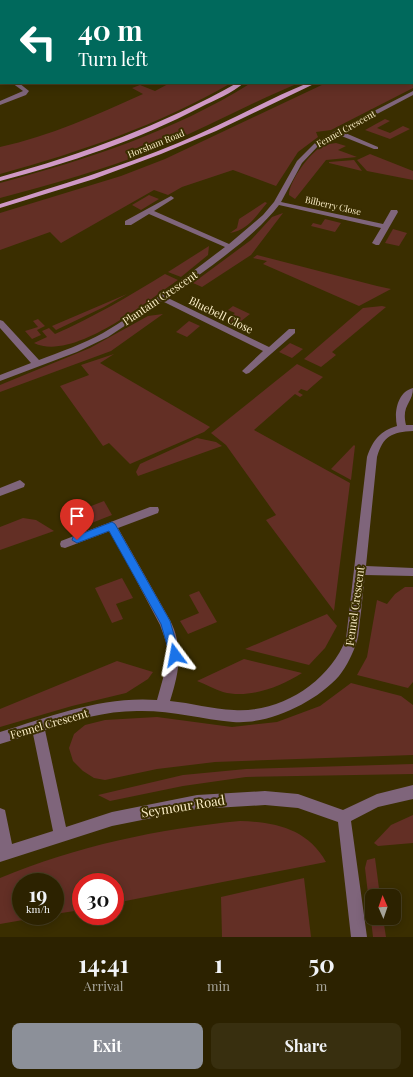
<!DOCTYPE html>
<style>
body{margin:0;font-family:"Playfair Display",serif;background:#382f0f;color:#f1f3f6;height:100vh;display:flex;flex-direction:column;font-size:15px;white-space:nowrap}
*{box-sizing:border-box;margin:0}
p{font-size:13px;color:#a6a499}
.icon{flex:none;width:22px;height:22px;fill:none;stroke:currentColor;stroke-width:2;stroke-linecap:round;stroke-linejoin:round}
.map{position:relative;height:937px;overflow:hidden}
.drawer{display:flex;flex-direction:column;background:#2c2200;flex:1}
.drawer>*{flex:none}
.banner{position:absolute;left:0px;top:0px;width:413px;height:84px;box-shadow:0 2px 10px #0003,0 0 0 1px #483f22;background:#00695c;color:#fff;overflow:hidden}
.needle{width:26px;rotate:358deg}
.buttons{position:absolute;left:365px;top:889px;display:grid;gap:8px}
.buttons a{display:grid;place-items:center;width:36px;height:36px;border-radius:8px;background:#2c2200;box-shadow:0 2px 10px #0003,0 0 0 1px #483f22;font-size:20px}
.speed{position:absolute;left:12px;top:873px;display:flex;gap:8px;font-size:20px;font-weight:700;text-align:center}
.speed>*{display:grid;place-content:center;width:52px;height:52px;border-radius:50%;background:#2c2200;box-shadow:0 2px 10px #0003,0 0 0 1px #483f22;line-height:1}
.speed small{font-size:10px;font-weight:400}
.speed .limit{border:6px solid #d22;background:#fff;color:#111}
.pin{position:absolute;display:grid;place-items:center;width:34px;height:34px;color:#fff;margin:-41px -17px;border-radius:50% 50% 50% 0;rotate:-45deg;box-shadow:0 0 4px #0007}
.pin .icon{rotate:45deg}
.me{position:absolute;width:44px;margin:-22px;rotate:347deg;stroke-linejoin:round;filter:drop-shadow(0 0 3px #0008)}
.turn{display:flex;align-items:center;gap:14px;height:84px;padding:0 12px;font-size:18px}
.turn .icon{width:52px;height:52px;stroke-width:2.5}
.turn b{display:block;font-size:28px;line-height:34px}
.eta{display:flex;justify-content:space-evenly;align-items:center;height:68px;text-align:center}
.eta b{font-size:24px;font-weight:700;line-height:28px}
.cta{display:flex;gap:8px;margin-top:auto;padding:8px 12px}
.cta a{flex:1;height:46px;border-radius:8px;background:#8c9099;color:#fff;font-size:16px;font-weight:700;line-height:46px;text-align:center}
.cta a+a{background:#382f0f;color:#f1f3f6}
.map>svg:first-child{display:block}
</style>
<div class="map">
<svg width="413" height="937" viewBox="0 0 413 937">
<rect width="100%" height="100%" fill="#3a2e00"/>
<g fill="#632f25">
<polygon points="412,63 413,88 331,130 316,132 318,137 298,152 276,186 233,170 182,187 168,195 154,190 61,243 50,232 0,250 0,213 121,176 165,159 326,83 412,83"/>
<path d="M 170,83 L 231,83 C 159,125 80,152 0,174 L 0,147 C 50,136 97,115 143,94 L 132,88 L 140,85 L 155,91 Z"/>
<path d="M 251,83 L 299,83 C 250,103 203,129 153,150 C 103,170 52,184 0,198 L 0,183 C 88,159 173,132 251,83 Z"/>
<polygon points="385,119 390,121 377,128 390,133 403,126 410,129 390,139 365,130"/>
<path d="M 336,143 L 346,146 L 338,150 L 357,157 L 326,160 L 295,199 L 289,195 C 289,181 311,151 324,145 C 327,144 332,144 336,143 Z"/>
<polygon points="370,154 413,171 413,180 367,171 357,160"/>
<polygon points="354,160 362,171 329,163 329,162"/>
<polygon points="149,195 159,199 141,210 132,205"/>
<path d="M 265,202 L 267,203 C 256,216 248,230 230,233 L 237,228 L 239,219 Z"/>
<polygon points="283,213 251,255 202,287 193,283 251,240 272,217"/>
<polygon points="325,219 341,223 335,232 311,226 313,223 321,225"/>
<polygon points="393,229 407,233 399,246 385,243"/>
<polygon points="209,246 208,255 181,277 168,272"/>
<polygon points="257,255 377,286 391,289 359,306 263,264 267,261 253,258"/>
<path d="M 165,274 L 178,280 C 146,302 73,362 34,343 L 47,337 L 42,331 L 49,328 L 55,334 C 94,317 129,296 165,274 Z"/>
<polygon points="127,294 104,307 56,330 52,326"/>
<polygon points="233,306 250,314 236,325 226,320 235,313 228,310"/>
<polygon points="382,306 386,307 332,352 336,355 321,367 304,359 363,308"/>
<polygon points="163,314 111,351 0,392 0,385 90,348 148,316"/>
<polygon points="38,319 45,326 37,330 41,335 32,339 25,331 38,327 33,321"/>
<polygon points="189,321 200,326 187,337 176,332"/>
<polygon points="290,343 303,349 292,358 279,352"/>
<polygon points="114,354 100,363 210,427 204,432 130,464 109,443 103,446 60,386 89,375 81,365"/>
<polygon points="297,364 323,377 307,391 301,389 298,392 303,395 300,397 295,394 254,430 350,483 334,611 266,520 276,515 226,445 211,433"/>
<polygon points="197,438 216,442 222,446 138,476 136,472 140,464"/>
<polygon points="354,445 355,446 351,480 331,469"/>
<polygon points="104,501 112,515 89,524 81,510"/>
<polygon points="23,518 36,520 54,531 0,550 0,527"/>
<polygon points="122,578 133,598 116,604 123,619 112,623 95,588"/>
<polygon points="405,587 413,587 413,682 408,688 357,675 367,657 377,600 387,604 395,594"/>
<polygon points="199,591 217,622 188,634 180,621 199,613 189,595"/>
<polygon points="327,614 337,626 325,648 309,665 245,649"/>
<path d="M 244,659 L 302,673 C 280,687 249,699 223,692 C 214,689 205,684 197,681 Z"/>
<polygon points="117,661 153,672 148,679 126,693 72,706 0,727 0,709"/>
<polygon points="351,683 401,696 413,705 413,755 215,762 157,769 105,780 94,778 83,771 73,761 69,748 74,734 85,725 105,720 157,717 232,727 277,722 320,706"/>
<polygon points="413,764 413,774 246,777 183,786 110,801 98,795 183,775 246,769"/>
<polygon points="413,815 413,843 378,846 374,843 391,825"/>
<path d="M 240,821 C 275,822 308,829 326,862 L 115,903 L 115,882 L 81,882 L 81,910 L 55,914 L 55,882 L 21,882 L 21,916 L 46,916 L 0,924 L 0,878 C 77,846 158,829 240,821 Z"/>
<polygon points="375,858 380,896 372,896 372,918 383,918 386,937 373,937 365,868 367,860"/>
<polygon points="304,878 311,937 222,937 221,897"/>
</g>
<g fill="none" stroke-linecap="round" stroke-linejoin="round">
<g fill="#7f657b" fill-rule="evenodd">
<rect x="213" y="0" width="10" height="1"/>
<rect x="0" y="18" width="1" height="2"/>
<rect x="0" y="74" width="1" height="4"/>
<polygon points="12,83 19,83 29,91 26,95 0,105 0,101 23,91"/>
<path d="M 413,91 L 413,95 L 343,132 L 378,147 L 378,149 L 374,149 L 339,135 L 319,145 L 302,163 L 281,202 L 383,224 L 391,210 L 397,210 L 398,212 L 379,245 L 376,245 L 372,243 L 381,228 L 279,205 C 251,241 204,270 168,298 L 269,347 L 289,329 L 295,329 L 295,333 L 249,373 L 246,374 L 242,371 L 263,351 L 162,301 L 108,337 L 77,352 L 0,381 L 0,375 L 31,363 L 0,328 L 0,320 L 3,321 L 39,360 C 60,352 83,344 103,333 C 146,308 185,277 225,247 L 149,214 L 131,225 L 125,225 L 125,221 L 171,196 L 174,198 L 173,199 L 154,211 L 229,244 L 263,215 L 274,202 L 297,161 L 315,143 L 335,131 Z"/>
<path d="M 413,388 C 413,403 401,405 406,425 L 413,425 L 413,431 C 392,432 383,436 377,457 L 366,566 L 413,568 L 413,576 L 365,575 C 363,590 362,605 360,620 C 359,627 359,635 357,641 C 353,653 347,666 339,676 C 316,702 269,725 233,722 C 201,719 170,710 137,711 C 105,711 75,720 45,730 L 66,827 L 112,812 L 197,795 L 265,791 L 298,794 L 343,810 L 377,794 L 413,785 L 413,799 L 378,807 L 351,821 L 367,937 L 351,937 L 338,822 L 298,808 L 265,805 L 197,809 L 112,826 L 0,862 L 0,808 L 5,810 L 12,844 L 53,831 L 33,734 L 0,744 L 0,732 C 52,716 102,696 157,700 L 167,664 L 167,646 L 164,636 L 160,625 L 110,531 L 65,548 L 61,547 L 60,544 L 61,541 L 150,507 L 158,507 L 159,510 L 158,513 L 118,528 L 170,620 C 184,648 179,673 170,701 C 191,703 212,709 234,710 C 281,713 329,682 346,639 L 367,457 C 373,440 380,431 397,426 C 394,413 397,392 413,388 Z"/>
<polygon points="20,480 25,484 24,487 0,496 0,488"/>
</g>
<g fill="#cf98c5" fill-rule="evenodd">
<rect x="402" y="0" width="4" height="1"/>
<rect x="412" y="11" width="1" height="3"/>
<rect x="412" y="56" width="1" height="4"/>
<path d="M 237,83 L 244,83 C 232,93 215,100 201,107 C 138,140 69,163 0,181 L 0,177 C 83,154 162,125 237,83 Z"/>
<path d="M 308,83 L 316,83 L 216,131 L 161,154 L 94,179 L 0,208 L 0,204 C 60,185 120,167 178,143 C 222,125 264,101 308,83 Z"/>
</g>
</g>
<polygon fill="#1a73e8" stroke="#114b97" points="112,522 115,524 170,621 180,655 179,659 175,660 171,659 161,624 109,531 77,543 72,540 73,537"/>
<g text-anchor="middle" stroke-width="4" stroke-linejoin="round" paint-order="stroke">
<g font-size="9" fill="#fbeec7" stroke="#3a2e00">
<text transform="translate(346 129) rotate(-29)" y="3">Fennel Crescent</text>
<text transform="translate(156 144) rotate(-22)" y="3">Horsham Road</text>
<text transform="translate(333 206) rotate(13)" y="3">Bilberry Close</text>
</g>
<g font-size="11" fill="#fbeec7" stroke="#3a2e00">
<text transform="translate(160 298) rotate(-34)" y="4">Plantain Crescent</text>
<text transform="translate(221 315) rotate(26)" y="4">Bluebell Close</text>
<text transform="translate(355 606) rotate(-82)" y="4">Fennel Crescent</text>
<text transform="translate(49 724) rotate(-16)" y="4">Fennel Crescent</text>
</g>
<g font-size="13" fill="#fbeec7" stroke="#3a2e00">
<text transform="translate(183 806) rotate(-9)" y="5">Seymour Road</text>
</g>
</g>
</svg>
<div class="buttons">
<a><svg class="needle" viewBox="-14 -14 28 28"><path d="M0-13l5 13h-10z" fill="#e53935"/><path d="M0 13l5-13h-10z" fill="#a6a499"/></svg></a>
</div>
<div class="speed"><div>19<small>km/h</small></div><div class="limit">30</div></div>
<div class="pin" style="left:77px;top:540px;background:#d93025"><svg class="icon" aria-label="arrive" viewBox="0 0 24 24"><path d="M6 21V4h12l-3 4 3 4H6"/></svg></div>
<svg class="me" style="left:175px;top:655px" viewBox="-20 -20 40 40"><path d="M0-17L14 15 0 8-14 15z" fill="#1a73e8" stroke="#fff" stroke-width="4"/></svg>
<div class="banner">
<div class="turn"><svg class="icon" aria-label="left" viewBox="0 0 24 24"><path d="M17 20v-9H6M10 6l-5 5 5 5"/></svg><div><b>40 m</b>Turn left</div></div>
</div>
</div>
<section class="drawer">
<div class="eta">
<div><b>14:41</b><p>Arrival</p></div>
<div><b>1</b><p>min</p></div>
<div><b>50</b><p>m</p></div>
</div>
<div class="cta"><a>Exit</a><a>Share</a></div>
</section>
